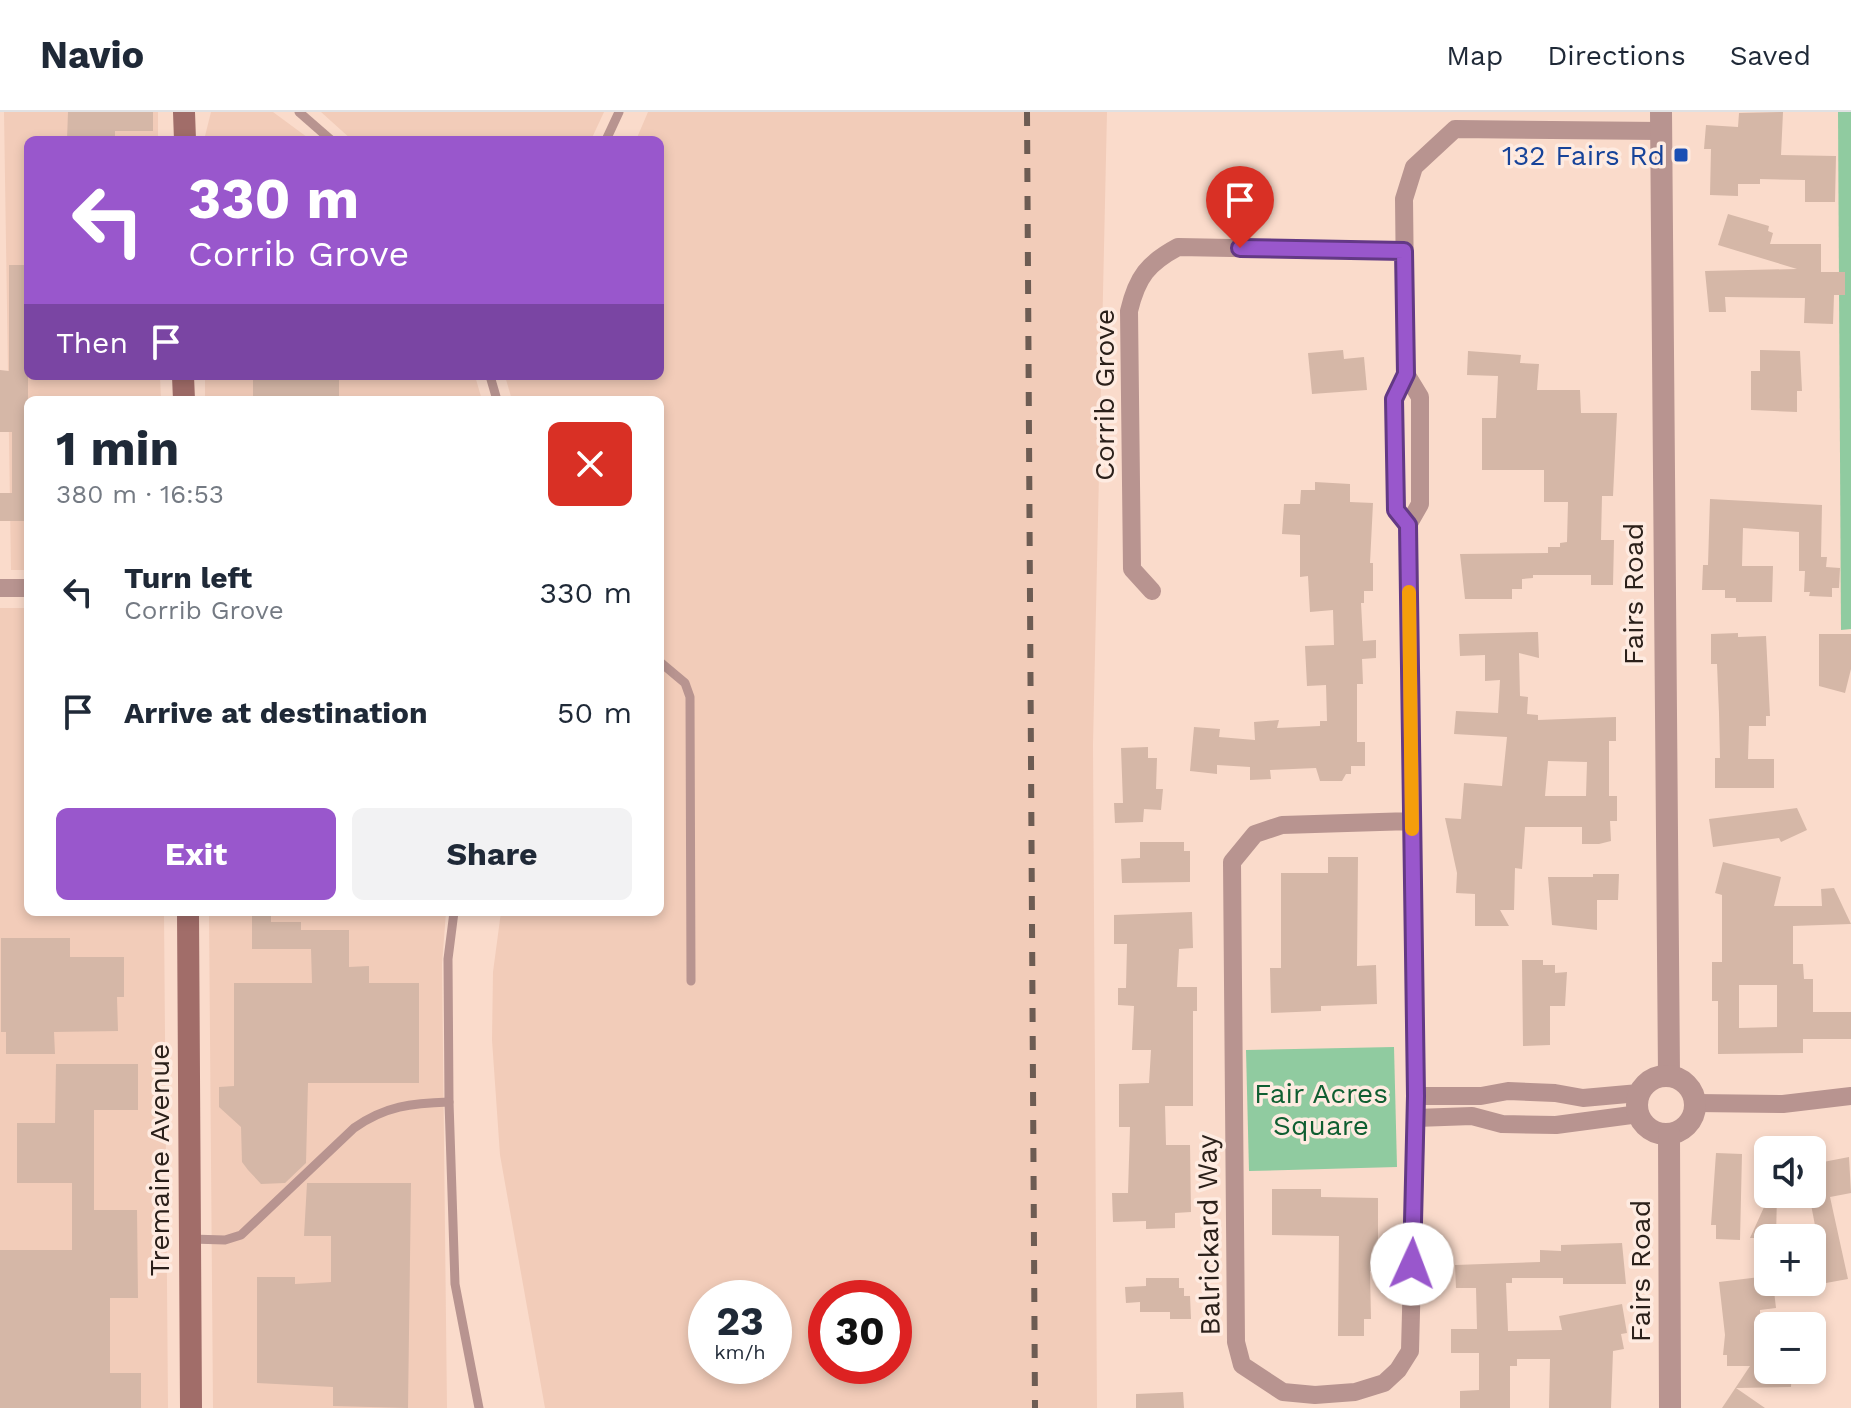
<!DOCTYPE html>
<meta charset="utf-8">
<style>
body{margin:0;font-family:"Work Sans",sans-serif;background:#f2f2f3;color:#1f2937;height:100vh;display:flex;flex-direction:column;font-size:30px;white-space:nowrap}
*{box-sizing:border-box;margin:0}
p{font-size:26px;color:#747a83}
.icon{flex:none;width:44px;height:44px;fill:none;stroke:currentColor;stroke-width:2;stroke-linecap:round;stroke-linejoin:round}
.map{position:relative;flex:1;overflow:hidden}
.drawer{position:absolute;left:24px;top:284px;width:640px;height:520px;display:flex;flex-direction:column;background:#fff;border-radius:12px;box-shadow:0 4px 12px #0003}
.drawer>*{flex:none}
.top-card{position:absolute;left:24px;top:24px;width:640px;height:244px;border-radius:12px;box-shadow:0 4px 12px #0003;background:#9957cc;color:#fff;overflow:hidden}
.controls{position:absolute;left:1754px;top:1024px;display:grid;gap:16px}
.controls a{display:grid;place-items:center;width:72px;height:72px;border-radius:12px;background:#fff;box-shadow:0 4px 12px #0003;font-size:40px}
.speed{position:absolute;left:688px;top:1168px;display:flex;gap:16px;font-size:40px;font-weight:700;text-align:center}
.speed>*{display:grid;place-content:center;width:104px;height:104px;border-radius:50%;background:#fff;box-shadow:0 4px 12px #0003;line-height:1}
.speed small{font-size:20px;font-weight:400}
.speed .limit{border:12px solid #d22;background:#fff;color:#111}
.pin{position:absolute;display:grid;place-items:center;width:68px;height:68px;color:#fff;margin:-82px -34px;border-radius:50% 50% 50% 0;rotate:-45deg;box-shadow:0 0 8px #0007}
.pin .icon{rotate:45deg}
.me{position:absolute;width:88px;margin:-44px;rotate:2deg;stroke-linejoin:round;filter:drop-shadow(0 0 6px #0008)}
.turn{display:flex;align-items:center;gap:28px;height:168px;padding:0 32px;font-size:36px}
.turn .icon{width:104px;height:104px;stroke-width:2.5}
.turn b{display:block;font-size:56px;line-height:68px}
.then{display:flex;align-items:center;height:76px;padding:0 32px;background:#0003;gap:16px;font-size:30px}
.round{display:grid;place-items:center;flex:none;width:84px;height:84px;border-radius:12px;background:#f2f2f3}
.head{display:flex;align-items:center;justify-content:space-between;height:136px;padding:0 32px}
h1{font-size:48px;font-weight:700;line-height:60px}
.button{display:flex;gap:16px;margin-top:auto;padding:16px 32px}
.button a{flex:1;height:92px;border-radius:12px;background:#9957cc;color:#fff;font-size:32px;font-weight:700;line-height:92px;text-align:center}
.button a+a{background:#f2f2f3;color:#1f2937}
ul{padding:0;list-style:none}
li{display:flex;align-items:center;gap:24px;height:120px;padding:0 32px}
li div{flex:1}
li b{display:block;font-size:30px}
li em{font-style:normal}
header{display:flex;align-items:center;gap:48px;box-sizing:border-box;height:112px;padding:0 40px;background:#fff;border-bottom:2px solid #e0e1e3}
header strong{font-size:38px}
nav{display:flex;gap:44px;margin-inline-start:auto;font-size:28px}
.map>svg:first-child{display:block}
</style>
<header>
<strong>Navio</strong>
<nav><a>Map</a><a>Directions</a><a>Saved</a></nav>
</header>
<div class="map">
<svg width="1851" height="1296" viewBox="0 0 1851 1296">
<rect width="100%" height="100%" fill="#fadbcb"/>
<g fill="#f2ccb9" fill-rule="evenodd">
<polygon points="4,0 158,0 158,28 28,28 28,264 160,264 161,288 28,288 28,458 11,458"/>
<polygon points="211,0 273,0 311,28 204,28"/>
<polygon points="321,0 604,0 591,28 352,28"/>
<path d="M 648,0 L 1107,0 L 1093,633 L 1097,1296 L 545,1296 L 500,1043 L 492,928 L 493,860 L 501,800 L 660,800 L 660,288 L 512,288 L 505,264 L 660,264 L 660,28 L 636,28 ZM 706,1186 L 774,1186 L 774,1254 L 706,1254 ZM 826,1186 L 894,1186 L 894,1254 L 826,1254 Z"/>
<polygon points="205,264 475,264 482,288 205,288"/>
<polygon points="0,496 28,496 28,800 164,800 168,1296 0,1296"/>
<polygon points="209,800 446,800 442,852 447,1296 213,1296"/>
</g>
<g fill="#90cba0">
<polygon points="1838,0 1851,0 1851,517 1841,518"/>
<polygon points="1394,935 1397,1055 1249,1059 1246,938"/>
</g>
<g fill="#d5b7a7" fill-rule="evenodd">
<polygon points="68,0 153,0 153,19 115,19 115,28 67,28"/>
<polygon points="1783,0 1781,43 1836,44 1835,90 1805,90 1805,68 1760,67 1760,72 1738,72 1738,84 1710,83 1711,37 1704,37 1706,13 1738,15 1739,1"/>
<polygon points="1728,102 1769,114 1768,119 1773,121 1770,132 1821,132 1821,160 1845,160 1845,183 1834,183 1833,212 1804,211 1805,186 1725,185 1726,200 1709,200 1705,159 1797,157 1718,133"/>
<polygon points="9,153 28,153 28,409 0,409 0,381 12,381 12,320 0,320 0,258 9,259"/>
<polygon points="1343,238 1344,247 1364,245 1367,278 1312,282 1308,241"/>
<polygon points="1760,238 1800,239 1802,279 1797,279 1797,300 1751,298 1751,259 1760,259"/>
<polygon points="1468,239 1521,243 1520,251 1539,252 1537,278 1580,278 1581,301 1617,301 1613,384 1602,384 1601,428 1614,428 1613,473 1591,473 1591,463 1533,463 1533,466 1522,467 1522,477 1512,477 1512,487 1465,487 1460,442 1548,441 1548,435 1560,435 1560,431 1567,430 1568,390 1544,390 1544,358 1482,358 1482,306 1496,306 1498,264 1467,263"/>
<polygon points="258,264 339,267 339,288 253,288 253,267"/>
<polygon points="1315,370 1350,372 1350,390 1373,391 1370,451 1373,451 1373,479 1364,479 1364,491 1361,491 1363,529 1376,528 1376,546 1362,547 1363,572 1357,572 1357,630 1365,630 1365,654 1351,654 1351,662 1346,662 1342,669 1320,669 1316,656 1270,658 1271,667 1250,668 1250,655 1217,653 1217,662 1190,659 1194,615 1220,617 1219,625 1255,628 1254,610 1279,608 1277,616 1320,614 1320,609 1327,609 1326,573 1307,574 1305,534 1334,533 1333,498 1310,500 1308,464 1300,465 1300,423 1282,422 1284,392 1300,392 1301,378 1315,378"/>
<polygon points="1710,387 1822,393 1821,445 1827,445 1826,455 1840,456 1839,476 1832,476 1832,485 1809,484 1810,480 1804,480 1805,459 1799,459 1799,420 1743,416 1742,454 1773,454 1772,490 1736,490 1736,486 1725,486 1725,478 1702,478 1703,453 1708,453"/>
<path d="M 1538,520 L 1539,546 L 1519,541 L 1520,584 L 1528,585 L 1527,602 L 1538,603 L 1538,608 L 1616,605 L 1616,629 L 1609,629 L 1609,684 L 1617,684 L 1617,709 L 1610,709 L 1611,729 L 1599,732 L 1582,732 L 1582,715 L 1525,715 L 1522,757 L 1515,756 L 1514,798 L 1500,798 L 1509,814 L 1475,814 L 1475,782 L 1456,781 L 1457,761 L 1445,706 L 1461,707 L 1464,671 L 1502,674 L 1507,625 L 1454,622 L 1456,599 L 1498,601 L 1500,568 L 1485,569 L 1485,543 L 1460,544 L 1459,522 ZM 1548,649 L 1587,650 L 1586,684 L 1545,684 Z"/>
<polygon points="1738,521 1738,525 1766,524 1770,604 1766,604 1766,614 1749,614 1748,647 1774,647 1774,676 1715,676 1715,646 1720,646 1719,601 1717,552 1711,552 1711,522"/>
<polygon points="1819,522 1851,522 1851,557 1845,581 1819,574"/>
<polygon points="1148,635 1148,646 1157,646 1156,677 1163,677 1161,698 1144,697 1143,710 1115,711 1114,691 1123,691 1121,636"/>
<polygon points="1797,696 1807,718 1781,730 1779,726 1713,735 1709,707"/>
<polygon points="1140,730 1184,730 1184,739 1190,739 1190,770 1122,771 1121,747 1140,746"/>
<polygon points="1328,745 1358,745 1357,854 1376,853 1377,892 1321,894 1321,899 1271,901 1270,856 1281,856 1281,761 1328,761"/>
<path d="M 1723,750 L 1781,765 L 1774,794 L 1822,794 L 1821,777 L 1834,776 L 1851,812 L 1793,814 L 1793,852 L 1803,852 L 1804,867 L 1813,867 L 1813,900 L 1851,900 L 1851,927 L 1803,927 L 1803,941 L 1718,942 L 1718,889 L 1712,889 L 1712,850 L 1722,850 L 1722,783 L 1715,781 ZM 1739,873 L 1777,873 L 1777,915 L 1739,916 Z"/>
<polygon points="1593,762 1619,762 1618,788 1597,788 1597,818 1552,813 1548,765 1593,765"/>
<polygon points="252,800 271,800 271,810 301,810 301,818 349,818 349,855 369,854 369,871 419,871 419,971 308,971 306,1051 285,1071 261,1072 248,1058 242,1050 241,1015 219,995 219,975 234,974 234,871 312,871 311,837 252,837"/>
<polygon points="1192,800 1193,836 1179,837 1177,875 1197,875 1197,899 1193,899 1193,994 1165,994 1166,1033 1190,1033 1191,1100 1175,1101 1175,1116 1146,1117 1146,1109 1113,1110 1112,1081 1128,1081 1130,1015 1119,1015 1119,972 1149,971 1151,938 1132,938 1134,894 1118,893 1118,876 1126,876 1127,832 1114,832 1114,803"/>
<polygon points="1,826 70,826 70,845 124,845 124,885 117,885 118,919 54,920 55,942 6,942 6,920 1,920"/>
<polygon points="1522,848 1543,848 1543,853 1555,853 1555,861 1567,860 1565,894 1550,894 1550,933 1523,934"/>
<polygon points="56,952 138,952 138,998 94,998 94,1098 137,1098 138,1186 110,1186 110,1261 141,1261 141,1296 0,1296 0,1138 72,1138 72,1071 17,1071 17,1011 55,1011"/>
<polygon points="1716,1041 1742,1042 1740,1128 1716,1127 1716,1113 1711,1113"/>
<polygon points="1849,1045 1851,1081 1830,1085 1848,1167 1826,1171 1809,1082 1823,1082 1818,1051"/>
<polygon points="307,1071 411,1071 408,1296 333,1294 333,1275 257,1271 257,1165 295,1165 295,1172 331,1170 331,1124 304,1124"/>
<polygon points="1272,1077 1321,1077 1321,1085 1378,1086 1378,1159 1370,1159 1371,1207 1364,1207 1364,1224 1338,1224 1339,1124 1272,1123"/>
<polygon points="1770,1082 1777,1082 1776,1126 1750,1126"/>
<polygon points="1622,1131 1626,1172 1563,1172 1563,1166 1512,1166 1512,1171 1506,1171 1508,1219 1562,1218 1559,1204 1622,1192 1627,1221 1621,1222 1624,1237 1613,1239 1611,1296 1549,1296 1550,1247 1517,1247 1517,1254 1510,1254 1510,1296 1460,1296 1460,1279 1479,1278 1479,1241 1451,1241 1451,1217 1477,1217 1476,1176 1456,1176 1455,1153 1540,1150 1540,1138 1561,1139 1561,1133"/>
<polygon points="1768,1164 1768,1170 1773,1170 1776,1196 1760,1198 1760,1252 1768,1252 1768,1258 1792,1258 1791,1275 1736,1276 1765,1296 1722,1296 1750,1254 1727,1254 1727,1243 1723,1243 1725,1223 1719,1170"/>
<polygon points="1146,1166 1179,1166 1179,1176 1184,1176 1184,1184 1190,1184 1191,1207 1170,1207 1170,1200 1140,1200 1140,1190 1126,1191 1125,1175 1146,1174"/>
<polygon points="1183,1280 1184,1296 1136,1296 1136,1282"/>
</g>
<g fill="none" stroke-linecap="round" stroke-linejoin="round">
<g stroke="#b89490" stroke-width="9">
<polyline points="299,0 331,28"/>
<polyline points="606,28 619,0"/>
<polyline points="490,264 497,288"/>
<polyline points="660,550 685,571 690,585 691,869"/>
<polyline points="449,990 448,847 454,800"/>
<path d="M 191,1127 L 225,1128 L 241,1123 L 354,1016 C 385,994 412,991 449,990 L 455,1172 L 479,1296"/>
</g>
<g stroke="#b89490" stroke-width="18">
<polyline points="1406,262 1404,87 1414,55 1455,17 1661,19"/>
<polyline points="1408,413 1396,398 1394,287 1406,262 1420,285 1420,392 1408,413 1416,984 1416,1006 1410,1239 1398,1258 1384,1271 1355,1280 1315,1283 1283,1280 1242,1253 1236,1230 1232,750 1255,722 1282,713 1412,709"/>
<polyline points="0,476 28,476"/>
<path d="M 1152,479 L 1132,457 L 1129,199 C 1137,165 1148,151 1178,135 L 1404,139"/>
<polyline points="1416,984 1481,984 1508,979 1555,981 1583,986 1639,981"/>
<polyline points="1696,991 1783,992 1851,984"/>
<polyline points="1416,1006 1472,1004 1502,1012 1556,1013 1639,1002"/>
</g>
<g stroke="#b89490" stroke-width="22">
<polyline points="1661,0 1669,963"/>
<circle cx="1666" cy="993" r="29"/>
<polyline points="1669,1022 1670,1296"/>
</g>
<g stroke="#a16d69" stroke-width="22">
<polyline points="184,0 185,28"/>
<polyline points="183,264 184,288"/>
<polyline points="188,800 191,1296"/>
</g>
<polyline stroke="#6d5c53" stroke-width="6" stroke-dasharray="14 14" stroke-linecap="butt" points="1027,0 1035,1296"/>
</g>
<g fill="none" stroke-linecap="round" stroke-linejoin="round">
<defs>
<polyline id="route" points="1240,136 1404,139 1406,262 1394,287 1396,398 1408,413 1416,984 1412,1152"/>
</defs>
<use href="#route" stroke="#633985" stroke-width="20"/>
<use href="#route" stroke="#9957cc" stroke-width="14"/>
<polyline stroke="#f59e0b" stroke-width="14" points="1409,480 1412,717"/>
</g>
<rect fill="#1a4fb4" stroke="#feebe1" stroke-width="3" x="1673" y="35" width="16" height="16" rx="4"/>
<g text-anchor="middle" stroke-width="7" stroke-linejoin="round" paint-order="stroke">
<g font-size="28" fill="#164399" stroke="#feebe1" text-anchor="end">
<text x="1665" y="53">132 Fairs Rd</text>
</g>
<g font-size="28" fill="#2b201a" stroke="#feebe1">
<text transform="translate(1104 283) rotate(-90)" y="10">Corrib Grove</text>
<text transform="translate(1633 482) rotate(-90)" y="10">Fairs Road</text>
<text transform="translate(159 1048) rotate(-90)" y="10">Tremaine Avenue</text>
<text transform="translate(1208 1123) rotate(-91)" y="10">Balrickard Way</text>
<text transform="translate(1640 1159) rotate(-90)" y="10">Fairs Road</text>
</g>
<g font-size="28" fill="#0f5e31" stroke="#feebe1">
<text x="1321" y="991">Fair Acres<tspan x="1321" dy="32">Square</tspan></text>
</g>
</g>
</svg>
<div class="controls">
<a><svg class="icon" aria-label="sound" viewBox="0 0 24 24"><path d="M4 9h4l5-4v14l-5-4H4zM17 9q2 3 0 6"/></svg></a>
<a>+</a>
<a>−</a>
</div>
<div class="speed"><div>23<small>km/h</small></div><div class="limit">30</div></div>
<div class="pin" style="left:1240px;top:136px;background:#d93025"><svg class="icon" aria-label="arrive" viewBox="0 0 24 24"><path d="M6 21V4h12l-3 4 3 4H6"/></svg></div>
<svg class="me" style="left:1412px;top:1152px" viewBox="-20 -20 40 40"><circle r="19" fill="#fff"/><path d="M0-13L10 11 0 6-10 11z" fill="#9957cc"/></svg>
<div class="top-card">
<div class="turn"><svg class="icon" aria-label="left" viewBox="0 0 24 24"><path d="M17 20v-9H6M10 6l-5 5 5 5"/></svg><div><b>330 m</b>Corrib Grove</div></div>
<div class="then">Then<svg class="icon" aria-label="arrive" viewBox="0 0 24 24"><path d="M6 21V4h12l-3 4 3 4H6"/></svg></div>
</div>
<section class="drawer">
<div class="head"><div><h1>1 min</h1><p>380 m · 16:53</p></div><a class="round" style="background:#d93025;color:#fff"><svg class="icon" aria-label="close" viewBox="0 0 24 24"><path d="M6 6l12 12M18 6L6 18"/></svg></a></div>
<ul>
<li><svg class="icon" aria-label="left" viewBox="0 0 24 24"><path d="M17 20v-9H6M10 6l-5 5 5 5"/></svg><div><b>Turn left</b><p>Corrib Grove</p></div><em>330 m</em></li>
<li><svg class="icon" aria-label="arrive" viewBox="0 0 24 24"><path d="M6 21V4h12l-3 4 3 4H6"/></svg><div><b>Arrive at destination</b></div><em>50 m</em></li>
</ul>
<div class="button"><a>Exit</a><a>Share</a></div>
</section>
</div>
